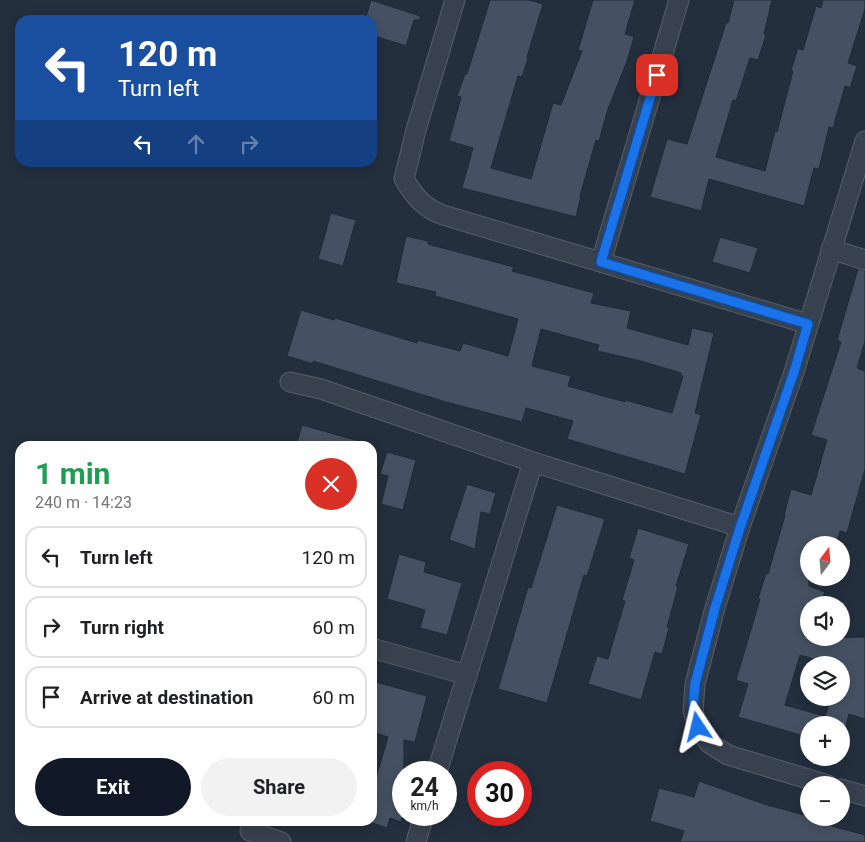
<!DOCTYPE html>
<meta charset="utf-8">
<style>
body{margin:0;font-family:Roboto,sans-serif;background:#f2f2f2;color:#202124;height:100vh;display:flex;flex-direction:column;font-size:19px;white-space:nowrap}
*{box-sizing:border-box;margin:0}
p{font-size:16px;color:#757577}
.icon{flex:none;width:28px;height:28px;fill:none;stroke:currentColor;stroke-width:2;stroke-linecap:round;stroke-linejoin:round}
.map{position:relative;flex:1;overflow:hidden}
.panel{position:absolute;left:15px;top:441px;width:362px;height:385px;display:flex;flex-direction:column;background:#fff;border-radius:15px;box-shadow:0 2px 12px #0003}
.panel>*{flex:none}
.guide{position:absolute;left:15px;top:15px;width:362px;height:152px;border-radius:15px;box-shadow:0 2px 12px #0003;background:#1a4fa0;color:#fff;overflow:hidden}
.needle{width:32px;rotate:16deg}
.controls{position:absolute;left:800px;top:536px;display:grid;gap:10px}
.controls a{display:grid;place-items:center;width:50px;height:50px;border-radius:50%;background:#fff;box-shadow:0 2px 12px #0003;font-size:25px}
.speed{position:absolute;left:392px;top:761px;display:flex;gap:10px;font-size:25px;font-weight:700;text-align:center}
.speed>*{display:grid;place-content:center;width:65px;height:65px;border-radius:50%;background:#fff;box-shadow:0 2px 12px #0003;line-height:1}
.speed small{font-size:12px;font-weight:400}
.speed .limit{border:8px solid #d22;background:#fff;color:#111}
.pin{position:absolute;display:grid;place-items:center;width:42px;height:42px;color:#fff;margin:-21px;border-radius:10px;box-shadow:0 2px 8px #0006}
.me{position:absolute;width:55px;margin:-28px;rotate:350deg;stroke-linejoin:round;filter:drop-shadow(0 0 4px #0008)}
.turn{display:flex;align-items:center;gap:18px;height:105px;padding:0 20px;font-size:22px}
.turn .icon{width:65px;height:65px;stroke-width:2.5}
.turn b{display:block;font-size:35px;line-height:42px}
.lanes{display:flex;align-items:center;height:48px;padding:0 20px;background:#0003;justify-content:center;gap:25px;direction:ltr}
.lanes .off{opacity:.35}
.round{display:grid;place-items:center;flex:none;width:52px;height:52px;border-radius:26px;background:#f2f2f2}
.summary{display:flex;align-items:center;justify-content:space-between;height:85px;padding:0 20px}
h1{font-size:30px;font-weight:700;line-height:38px;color:#1e9e55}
.primary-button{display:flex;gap:10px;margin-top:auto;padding:10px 20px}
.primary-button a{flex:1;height:58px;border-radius:30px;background:#111827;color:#fff;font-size:20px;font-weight:700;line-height:58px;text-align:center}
.primary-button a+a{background:#f2f2f2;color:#202124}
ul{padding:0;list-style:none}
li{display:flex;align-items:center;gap:15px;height:62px;margin:0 10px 8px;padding:0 10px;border:2px solid #e0e0e0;border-radius:15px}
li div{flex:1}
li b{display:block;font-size:19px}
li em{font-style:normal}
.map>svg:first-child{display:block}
</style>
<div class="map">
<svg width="865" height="842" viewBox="0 0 865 842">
<rect width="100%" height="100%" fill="#242f3e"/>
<g fill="#455162" stroke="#1f2835" fill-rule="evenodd">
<polygon points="371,0 420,16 420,20 414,20 406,46 372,35 372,20 365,20"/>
<polygon points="490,0 529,0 543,4 527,57 528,58 522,77 518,76 491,168 531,179 553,103 561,105 582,51 578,50 593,0 635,0 625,34 634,37 627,61 608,109 599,141 596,140 580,196 581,196 576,217 462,188 473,148 449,141 461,97 457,96 465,74 467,74"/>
<polygon points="734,0 772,0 764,34 766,35 758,60 750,58 736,101 733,100 716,157 765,171 775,131 777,132 793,71 791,70 798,48 803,50 816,6 821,8 823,0 865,0 865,9 848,63 857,66 850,88 845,86 833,128 829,127 819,169 814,168 804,206 709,179 701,211 650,197 667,139 687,144 726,23 728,23"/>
<polygon points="331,213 356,220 343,266 318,259"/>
<path d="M 406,236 L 428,241 L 428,244 L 514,267 L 512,271 L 594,293 L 591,303 L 631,311 L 627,328 L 688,345 L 692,328 L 714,333 L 695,413 L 701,415 L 685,474 L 567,439 L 573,421 L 526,408 L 522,422 L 446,402 L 313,361 L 313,364 L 287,356 L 301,310 L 334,320 L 335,318 L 417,343 L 417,340 L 460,351 L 463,343 L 508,356 L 518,319 L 435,296 L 436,292 L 396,283 ZM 541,329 L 599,345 L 597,351 L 637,360 L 681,373 L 681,376 L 683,376 L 672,413 L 625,400 L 625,402 L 568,386 L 571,376 L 532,366 Z"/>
<polygon points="720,237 758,248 750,273 712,262"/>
<path d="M 858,269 L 865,271 L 865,341 L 857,368 L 865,371 L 865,469 L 847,533 L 840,531 L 836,545 L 809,545 L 809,586 L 825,592 L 820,605 L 809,605 L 809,638 L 865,637 L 865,719 L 849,714 L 841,745 L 841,725 L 809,725 L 809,740 L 803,739 L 804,736 L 738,717 L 748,684 L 736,680 L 760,599 L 758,599 L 766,573 L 768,574 L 785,515 L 784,515 L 791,489 L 811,495 L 827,440 L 811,435 L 841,342 L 837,340 ZM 800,655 L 833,665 L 841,665 L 841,698 L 831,698 L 825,716 L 785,705 Z"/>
<polygon points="302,425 359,441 358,446 296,446"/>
<polygon points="387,452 416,460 403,510 381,504 388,476 380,474"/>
<polygon points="467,484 496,493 490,514 481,512 475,549 449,540"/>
<polygon points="557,505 605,519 587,576 584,575 547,703 498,689 528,587 531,588"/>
<polygon points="638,528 689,544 676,586 678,587 667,627 669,628 662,654 655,652 641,700 588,684 597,656 608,659 625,601 622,600 634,560 629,558"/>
<polygon points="399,554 426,562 424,572 462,583 447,635 420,628 425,610 387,599"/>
<polygon points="372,681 427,696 415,742 404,740 404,811 401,822 390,818 387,828 372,823 372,791 388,737 372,732"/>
<polygon points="699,781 764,804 822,820 821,823 865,835 865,842 680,842 684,831 650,821 659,788 694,797"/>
</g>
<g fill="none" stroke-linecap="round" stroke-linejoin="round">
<defs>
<g id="minor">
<path d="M 455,0 L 416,130 L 404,179 C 414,196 424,208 443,215 L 808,324"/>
<polyline points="831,249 865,260"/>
<polyline points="601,262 679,0"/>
<polyline points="290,382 321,389 533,462 740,527"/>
<polyline points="372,648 467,675"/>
<polyline points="437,772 533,462"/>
<polyline points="828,785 728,755 709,743 698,727 693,711 695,684 715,608 740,527 794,372 865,141"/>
<polyline points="841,789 865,796"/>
<polyline points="250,831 281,842"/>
<polyline points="416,842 424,815"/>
</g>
</defs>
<use href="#minor" stroke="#565f6c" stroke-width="21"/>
<use href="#minor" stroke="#38414e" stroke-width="19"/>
</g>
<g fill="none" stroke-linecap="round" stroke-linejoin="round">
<defs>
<polyline id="route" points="657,75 601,262 808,324 794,372 740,528 715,608 695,684 693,711 698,727"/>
</defs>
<use href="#route" stroke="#114b97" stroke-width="12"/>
<use href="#route" stroke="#1a73e8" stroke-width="9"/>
</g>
</svg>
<div class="controls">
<a><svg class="needle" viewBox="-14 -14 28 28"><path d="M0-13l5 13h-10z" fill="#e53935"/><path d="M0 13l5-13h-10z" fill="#757577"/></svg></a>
<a><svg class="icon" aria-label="sound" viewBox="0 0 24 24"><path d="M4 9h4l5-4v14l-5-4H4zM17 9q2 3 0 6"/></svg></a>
<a><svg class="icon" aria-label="layers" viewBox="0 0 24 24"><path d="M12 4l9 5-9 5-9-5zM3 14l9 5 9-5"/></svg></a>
<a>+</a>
<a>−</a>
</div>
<div class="speed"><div>24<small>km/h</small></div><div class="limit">30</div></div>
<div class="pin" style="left:657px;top:75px;background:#d93025"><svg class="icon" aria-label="arrive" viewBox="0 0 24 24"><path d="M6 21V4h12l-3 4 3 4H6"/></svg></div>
<svg class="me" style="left:698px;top:727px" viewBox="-20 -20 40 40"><path d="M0-17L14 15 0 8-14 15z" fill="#1a73e8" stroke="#fff" stroke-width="4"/></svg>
<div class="guide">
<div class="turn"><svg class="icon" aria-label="left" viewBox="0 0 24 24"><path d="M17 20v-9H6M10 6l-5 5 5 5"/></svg><div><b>120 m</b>Turn left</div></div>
<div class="lanes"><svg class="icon" aria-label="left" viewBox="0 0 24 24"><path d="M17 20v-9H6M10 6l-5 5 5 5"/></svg><svg class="icon off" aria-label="ahead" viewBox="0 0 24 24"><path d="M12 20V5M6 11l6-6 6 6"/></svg><svg class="icon off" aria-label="right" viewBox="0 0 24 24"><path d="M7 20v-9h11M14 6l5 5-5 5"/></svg></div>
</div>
<section class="panel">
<div class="summary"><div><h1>1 min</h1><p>240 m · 14:23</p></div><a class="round" style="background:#d93025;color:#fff"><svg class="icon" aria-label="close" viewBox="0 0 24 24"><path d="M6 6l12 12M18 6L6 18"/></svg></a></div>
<ul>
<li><svg class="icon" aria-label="left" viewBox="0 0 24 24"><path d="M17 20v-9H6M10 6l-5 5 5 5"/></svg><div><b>Turn left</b></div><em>120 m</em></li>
<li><svg class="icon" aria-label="right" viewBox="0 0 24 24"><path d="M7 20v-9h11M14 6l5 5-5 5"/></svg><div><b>Turn right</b></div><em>60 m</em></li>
<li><svg class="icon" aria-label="arrive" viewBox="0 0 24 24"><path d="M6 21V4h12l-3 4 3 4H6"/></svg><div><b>Arrive at destination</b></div><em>60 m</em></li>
</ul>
<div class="primary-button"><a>Exit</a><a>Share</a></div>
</section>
</div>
